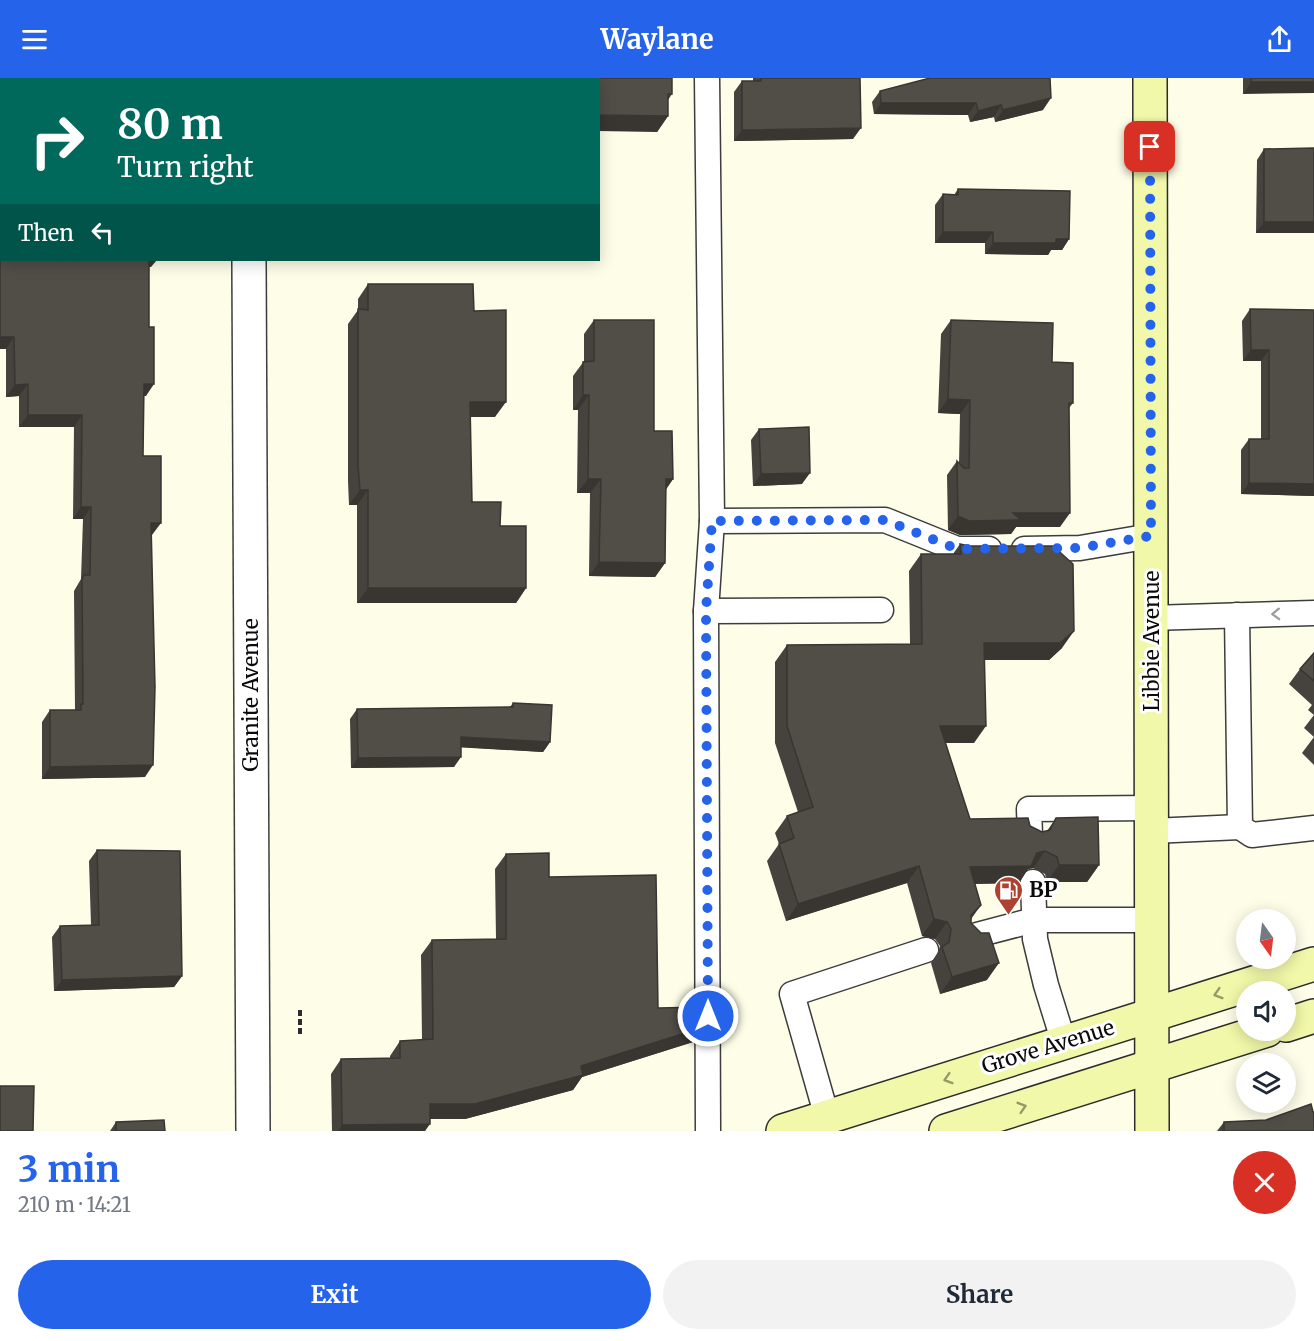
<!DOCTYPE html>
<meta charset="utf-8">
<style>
body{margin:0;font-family:Merriweather,serif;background:#f2f2f3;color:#1f2937;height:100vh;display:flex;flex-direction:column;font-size:22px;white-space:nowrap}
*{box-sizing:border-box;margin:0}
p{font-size:20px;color:#747a83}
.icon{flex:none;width:33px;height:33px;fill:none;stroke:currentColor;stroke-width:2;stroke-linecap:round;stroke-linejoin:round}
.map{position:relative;height:1053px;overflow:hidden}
.side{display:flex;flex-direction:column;background:#fff;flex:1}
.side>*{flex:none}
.banner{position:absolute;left:0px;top:0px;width:600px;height:183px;box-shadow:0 3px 15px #0003;background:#00695c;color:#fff;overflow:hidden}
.needle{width:39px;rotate:166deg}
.buttons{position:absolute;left:1236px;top:831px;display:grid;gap:12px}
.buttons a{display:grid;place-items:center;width:60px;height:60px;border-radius:50%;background:#fff;box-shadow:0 3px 15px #0003;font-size:30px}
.pin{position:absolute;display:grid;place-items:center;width:51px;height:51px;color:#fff;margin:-26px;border-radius:12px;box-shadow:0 3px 9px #0006}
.me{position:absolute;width:66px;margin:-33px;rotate:0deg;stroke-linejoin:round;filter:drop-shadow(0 0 4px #0008)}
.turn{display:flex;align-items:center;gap:21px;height:126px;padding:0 18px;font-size:27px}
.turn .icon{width:78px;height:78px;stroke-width:2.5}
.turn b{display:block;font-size:42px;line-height:51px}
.then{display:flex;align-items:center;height:57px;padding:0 18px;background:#0003;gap:12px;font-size:22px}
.round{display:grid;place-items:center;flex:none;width:63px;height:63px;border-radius:32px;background:#f2f2f3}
.head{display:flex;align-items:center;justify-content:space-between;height:102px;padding:0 18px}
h1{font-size:36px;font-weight:700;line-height:45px;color:#2563eb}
.action{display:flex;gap:12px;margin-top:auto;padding:12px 18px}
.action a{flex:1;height:69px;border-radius:36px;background:#2563eb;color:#fff;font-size:24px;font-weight:700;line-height:69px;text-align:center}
.action a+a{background:#f2f2f3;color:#1f2937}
header{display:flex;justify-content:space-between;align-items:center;height:78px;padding:0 18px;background:#2563eb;color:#fff;font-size:27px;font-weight:700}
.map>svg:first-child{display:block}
</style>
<header><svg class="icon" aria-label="menu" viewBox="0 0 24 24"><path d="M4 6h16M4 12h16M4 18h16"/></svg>Waylane<svg class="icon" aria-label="share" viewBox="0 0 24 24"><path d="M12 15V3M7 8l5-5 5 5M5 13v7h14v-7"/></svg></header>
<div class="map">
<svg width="1314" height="1053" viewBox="0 0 1314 1053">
<rect width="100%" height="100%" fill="#fdfde8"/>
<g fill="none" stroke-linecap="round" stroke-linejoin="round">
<defs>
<g id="lane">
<polyline points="707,0 712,443 706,533 708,1053"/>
<polyline points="712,443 885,442 957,471 989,471"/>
<polyline points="1024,471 1080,470 1151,458"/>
<polyline points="706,533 881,532"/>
<polyline points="1237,537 1240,749 1252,757 1314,750"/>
<polyline points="1151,540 1314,535"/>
<polyline points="1152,753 1240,749"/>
<polyline points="1030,757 1029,731 1153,730"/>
<polyline points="1033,804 1035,861 1046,907 1064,965"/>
<polyline points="973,858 1034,842 1153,842"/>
<polyline points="827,1039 792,916 926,872"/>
</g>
<g id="street">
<polyline points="249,0 249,2"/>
<polyline points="249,182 253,1053"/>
</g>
<g id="secondary">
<polyline points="1150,0 1152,1053"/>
<polyline points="1286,947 1314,938"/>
<polyline points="783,1053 1314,886"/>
<polyline points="946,1053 1267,952"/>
</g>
</defs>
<use href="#lane" stroke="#3d3d3d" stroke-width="27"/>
<use href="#street" stroke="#3d3d3d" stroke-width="36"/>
<use href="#secondary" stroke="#2c2c2c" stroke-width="36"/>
<polyline stroke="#2c2c2c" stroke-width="4" stroke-dasharray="6 3" stroke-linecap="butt" points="300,932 300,956"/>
<use href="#lane" stroke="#fff" stroke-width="24"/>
<use href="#street" stroke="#fff" stroke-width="33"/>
<use href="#secondary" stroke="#f1f8a9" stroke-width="33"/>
</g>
<g fill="#46423d">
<rect x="87" y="0" width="77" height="2"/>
<rect x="336" y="0" width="132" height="2"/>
<polygon points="548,0 672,0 672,16 668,22 668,38 657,54 598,2 548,2"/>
<polygon points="753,0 860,0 853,61 734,63 734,14 742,3 753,3"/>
<polygon points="1243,0 1314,0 1243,16"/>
<polygon points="880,13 1043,32 995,44 994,39 970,44 968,37 874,36 872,24"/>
<polygon points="1264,71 1314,155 1256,155 1257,82"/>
<polygon points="958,111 1069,161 1062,172 1051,172 1048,177 985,176 985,165 935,165 935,127 943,116 954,117"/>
<polygon points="0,141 151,189 149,189 146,318 144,318 143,378 152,457 145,699 42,701 42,644 50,632 75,632 74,513 81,501 83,441 73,441 74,349 19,349 19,318 6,319 6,271 0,271"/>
<polygon points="368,206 474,233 495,339 470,339 472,424 500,448 526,510 516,525 357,525 357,427 349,427 348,403 348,246 358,232 358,221"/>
<polygon points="1250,231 1314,232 1314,418 1241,416 1241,372 1249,361 1261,361 1261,283 1243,283 1242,243"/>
<polygon points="594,242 654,353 673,401 666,411 665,485 655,499 589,498 590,415 577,415 578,332 573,332 573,298 584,283 584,256"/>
<polygon points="951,242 1052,284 1073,325 1069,330 1060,449 1016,449 1011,456 960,457 948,452 947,397 957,383 959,386 960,336 938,335 941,256"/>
<polygon points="759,351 802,406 753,408 751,362"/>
<polygon points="960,466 1062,570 1049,582 985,582 974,665 945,665 970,741 1030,748 1042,754 1047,753 1056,740 1099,787 1087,804 1047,804 1045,796 1033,790 1028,791 1019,805 975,806 971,845 987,902 940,916 931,885 938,874 940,868 935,861 922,858 907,805 786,843 767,783 779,766 775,755 787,738 798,734 775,665 775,584 787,567 910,566 909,493 921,476 953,476"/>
<polygon points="1314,575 1314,687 1302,675 1314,659 1304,650 1314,637 1308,632 1312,627 1289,606 1300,591"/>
<polygon points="513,625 550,664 543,674 461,669 454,689 351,690 350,641 357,631 510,629"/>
<polygon points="97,772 182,898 174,909 54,913 52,859 60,848 91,847 89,783"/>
<polygon points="506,776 549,799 658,930 704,949 693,964 582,999 573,1012 465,1041 430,1041 425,1053 332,1053 331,996 341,981 390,980 390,978 400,963 422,962 421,877 432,862 496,861 495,791"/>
<polygon points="116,1044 165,1053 110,1053"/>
<polygon points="1224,1044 1314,1053 1217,1053"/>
</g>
<g fill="#393632">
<polygon points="342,0 350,0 349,2 341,2"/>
<polygon points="1251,4 1314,4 1314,15 1243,16"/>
<polygon points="1051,20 1043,32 995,44 1003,32"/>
<polygon points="881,25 976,25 968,37 874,36"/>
<polygon points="1001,27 994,39 970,44 978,33"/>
<polygon points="598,37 668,38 657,54 598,53"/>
<polygon points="861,50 853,61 734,63 742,52"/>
<polygon points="1264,144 1314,144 1314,155 1256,155"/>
<polygon points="943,154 993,154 985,165 935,165"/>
<polygon points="1056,161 1069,161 1062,172 1051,172 1048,177 985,176 993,165"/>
<polygon points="146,182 157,182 151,189 141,189"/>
<polygon points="0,259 14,259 6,271 0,271"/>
<polygon points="1251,272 1269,272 1261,283 1243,283"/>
<polygon points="28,306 19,318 6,319 15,307"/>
<polygon points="144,306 154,306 146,318 136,318"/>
<polygon points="583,317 589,317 578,332 573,332"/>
<polygon points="948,321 970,322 960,336 938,335"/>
<polygon points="470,324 506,324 495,339 460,339"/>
<polygon points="28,337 82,337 74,349 19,349"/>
<polygon points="810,395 802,406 753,408 761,396"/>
<polygon points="588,401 601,401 590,415 577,415"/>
<polygon points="666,401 673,401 663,416"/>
<polygon points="1249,405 1314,406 1314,418 1241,416"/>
<polygon points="360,412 368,412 357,427 349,427"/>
<polygon points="81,429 91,429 83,441 73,441"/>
<polygon points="1013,435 1070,435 1060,449 1016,449 1011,456 960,457 948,452 958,438"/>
<polygon points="151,445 161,445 152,457 143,457"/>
<polygon points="599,484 665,485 655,499 589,498"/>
<polygon points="368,510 526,510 516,525 357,525"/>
<polygon points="1074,553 1062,570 1049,582 972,582 984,565"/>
<polygon points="940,648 986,648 974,665 928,665"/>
<polygon points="461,659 550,664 543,674 454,669"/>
<polygon points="461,679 454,689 351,690 358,680"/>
<polygon points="153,687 145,699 42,701 50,689"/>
<polygon points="1045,773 1033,790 1028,791 1019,805 958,806 970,789"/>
<polygon points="1059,787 1099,787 1087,804 1047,804"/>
<polygon points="919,788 907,805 786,843 798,826"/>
<polygon points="981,827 969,844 971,837"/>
<polygon points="934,841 947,844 935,861 922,858"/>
<polygon points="999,885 987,902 940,916 952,899"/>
<polygon points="182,898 174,909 54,913 62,902"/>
<polygon points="704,949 693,964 582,999 573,1012 465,1041 419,1041 430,1026 581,988"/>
<polygon points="430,1046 425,1053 338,1053 342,1047"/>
</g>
<g fill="#514d47" stroke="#393632" stroke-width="1.5">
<rect x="95" y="0" width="69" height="2"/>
<polygon points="354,0 468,0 468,2 354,1"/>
<polygon points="560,0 672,0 672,16 668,16 668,38 598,37 598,2 560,2"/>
<polygon points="761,0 860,0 861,50 742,52 742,3 761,3"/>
<polygon points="930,0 1050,0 1051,20 1003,32 1001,27 978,33 976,25 881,25 880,13"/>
<rect x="1251" y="0" width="63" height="4"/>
<polygon points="1314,70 1314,144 1264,144 1264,71"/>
<polygon points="958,111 1070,113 1069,161 1056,161 1056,165 993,165 993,154 943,154 943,116 958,117"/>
<polygon points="0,141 2,141 2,182 149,182 149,249 154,249 154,306 144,306 143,378 161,378 161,445 151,445 155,609 153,687 50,689 50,632 81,632 81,626 83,626 82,501 84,497 90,497 91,429 81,429 82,337 28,337 28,306 15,307 14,259 0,259"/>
<polygon points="368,206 473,206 474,233 506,232 506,324 470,324 472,424 501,424 500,448 526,448 526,510 368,510 368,412 360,412 358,388 358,231 368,232"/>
<polygon points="1250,231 1314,232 1314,406 1249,405 1249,361 1269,361 1269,272 1251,272"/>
<polygon points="594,242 654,242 654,353 672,353 673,401 666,401 665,485 599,484 601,401 588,401 589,317 583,317 583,284 594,283"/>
<polygon points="951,242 1053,245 1052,284 1073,285 1073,325 1069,325 1070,435 1013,435 1021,442 969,443 958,438 957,383 964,390 969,390 970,322 948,321"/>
<polygon points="809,349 810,395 761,396 759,351"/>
<polygon points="960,466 969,468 1053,468 1073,486 1074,553 1060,565 984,565 986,648 940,648 970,741 1028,740 1030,748 1042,754 1050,752 1056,740 1098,739 1099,787 1059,787 1057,779 1045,773 1037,775 1031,788 970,789 981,827 971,837 971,845 981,855 989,855 999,885 952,899 942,869 949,864 951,851 947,844 934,841 919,788 798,826 779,766 794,760 787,738 813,729 787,648 787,567 922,566 921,476 961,476"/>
<polygon points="1314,575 1314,603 1300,591"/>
<polygon points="513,625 552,627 550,664 461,659 461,679 358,680 357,631 513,629"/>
<polygon points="97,772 180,773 182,898 62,902 60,848 99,847"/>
<polygon points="549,775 549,799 656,797 658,930 704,929 704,949 581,988 583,997 475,1026 430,1026 430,1046 342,1047 341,981 400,980 400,963 433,961 432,862 506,861 506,776"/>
<polygon points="0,1008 34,1008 33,1053 0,1053"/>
<polygon points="1311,1026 1313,1034 1314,1034 1314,1053 1224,1053 1224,1044 1266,1042"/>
<polygon points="164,1042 165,1053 116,1053 116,1044"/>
</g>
<defs><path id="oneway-chevron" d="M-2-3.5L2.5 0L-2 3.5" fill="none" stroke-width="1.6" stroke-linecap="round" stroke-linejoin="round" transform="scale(1.5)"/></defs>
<use stroke="#9d9d9d" href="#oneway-chevron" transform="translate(1276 536) rotate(178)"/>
<g stroke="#959969">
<use href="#oneway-chevron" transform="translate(1218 916) rotate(163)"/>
<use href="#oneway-chevron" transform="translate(948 1001) rotate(163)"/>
<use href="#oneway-chevron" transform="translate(1022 1029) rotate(-17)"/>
</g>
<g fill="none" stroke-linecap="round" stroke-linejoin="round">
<polyline stroke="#2563eb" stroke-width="10" stroke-dasharray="0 18" points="708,938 706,533 712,443 885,442 957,471 1080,470 1151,458 1150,69"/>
</g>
<defs>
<symbol id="fuel-pin" viewBox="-11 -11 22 30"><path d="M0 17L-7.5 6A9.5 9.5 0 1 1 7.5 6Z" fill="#ac422f" stroke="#fff"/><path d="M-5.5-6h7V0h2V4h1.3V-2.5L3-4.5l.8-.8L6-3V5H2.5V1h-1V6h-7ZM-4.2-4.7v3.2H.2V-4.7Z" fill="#fff"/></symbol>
</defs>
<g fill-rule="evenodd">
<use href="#fuel-pin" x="992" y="796" width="33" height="45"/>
</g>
<g text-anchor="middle" stroke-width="6" stroke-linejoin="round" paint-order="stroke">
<g font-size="21" fill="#0a0a0a" stroke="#fff">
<text transform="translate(1152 563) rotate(-90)" y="7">Libbie Avenue</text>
<text transform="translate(251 617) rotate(-90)" y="7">Granite Avenue</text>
<text transform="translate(1048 969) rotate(-17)" y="7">Grove Avenue</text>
</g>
<g font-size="21" font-weight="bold" fill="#0a0a0a" stroke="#fff" text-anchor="start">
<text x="1029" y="819">BP</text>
</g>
</g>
</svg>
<div class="buttons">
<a><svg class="needle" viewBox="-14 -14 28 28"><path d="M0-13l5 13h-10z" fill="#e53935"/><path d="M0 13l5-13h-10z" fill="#747a83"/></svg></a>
<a><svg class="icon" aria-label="sound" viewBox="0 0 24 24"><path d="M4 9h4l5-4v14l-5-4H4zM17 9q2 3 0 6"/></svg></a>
<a><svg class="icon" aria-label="layers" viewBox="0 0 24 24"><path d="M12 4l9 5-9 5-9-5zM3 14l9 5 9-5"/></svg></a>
</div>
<div class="pin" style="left:1150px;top:69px;background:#d93025"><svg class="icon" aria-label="arrive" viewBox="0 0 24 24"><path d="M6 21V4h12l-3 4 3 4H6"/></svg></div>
<svg class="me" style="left:708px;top:938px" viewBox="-20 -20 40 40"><circle r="17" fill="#2563eb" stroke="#fff" stroke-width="3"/><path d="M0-11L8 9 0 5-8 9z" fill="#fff"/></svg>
<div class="banner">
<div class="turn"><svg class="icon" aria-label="right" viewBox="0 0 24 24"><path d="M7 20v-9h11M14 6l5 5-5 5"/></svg><div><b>80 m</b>Turn right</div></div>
<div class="then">Then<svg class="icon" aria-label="left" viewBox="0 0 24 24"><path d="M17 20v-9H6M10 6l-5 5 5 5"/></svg></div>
</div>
</div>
<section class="side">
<div class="head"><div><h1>3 min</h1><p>210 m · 14:21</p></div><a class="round" style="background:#d93025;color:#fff"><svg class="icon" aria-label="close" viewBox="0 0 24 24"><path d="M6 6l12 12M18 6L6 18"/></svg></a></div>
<div class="action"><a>Exit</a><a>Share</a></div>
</section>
